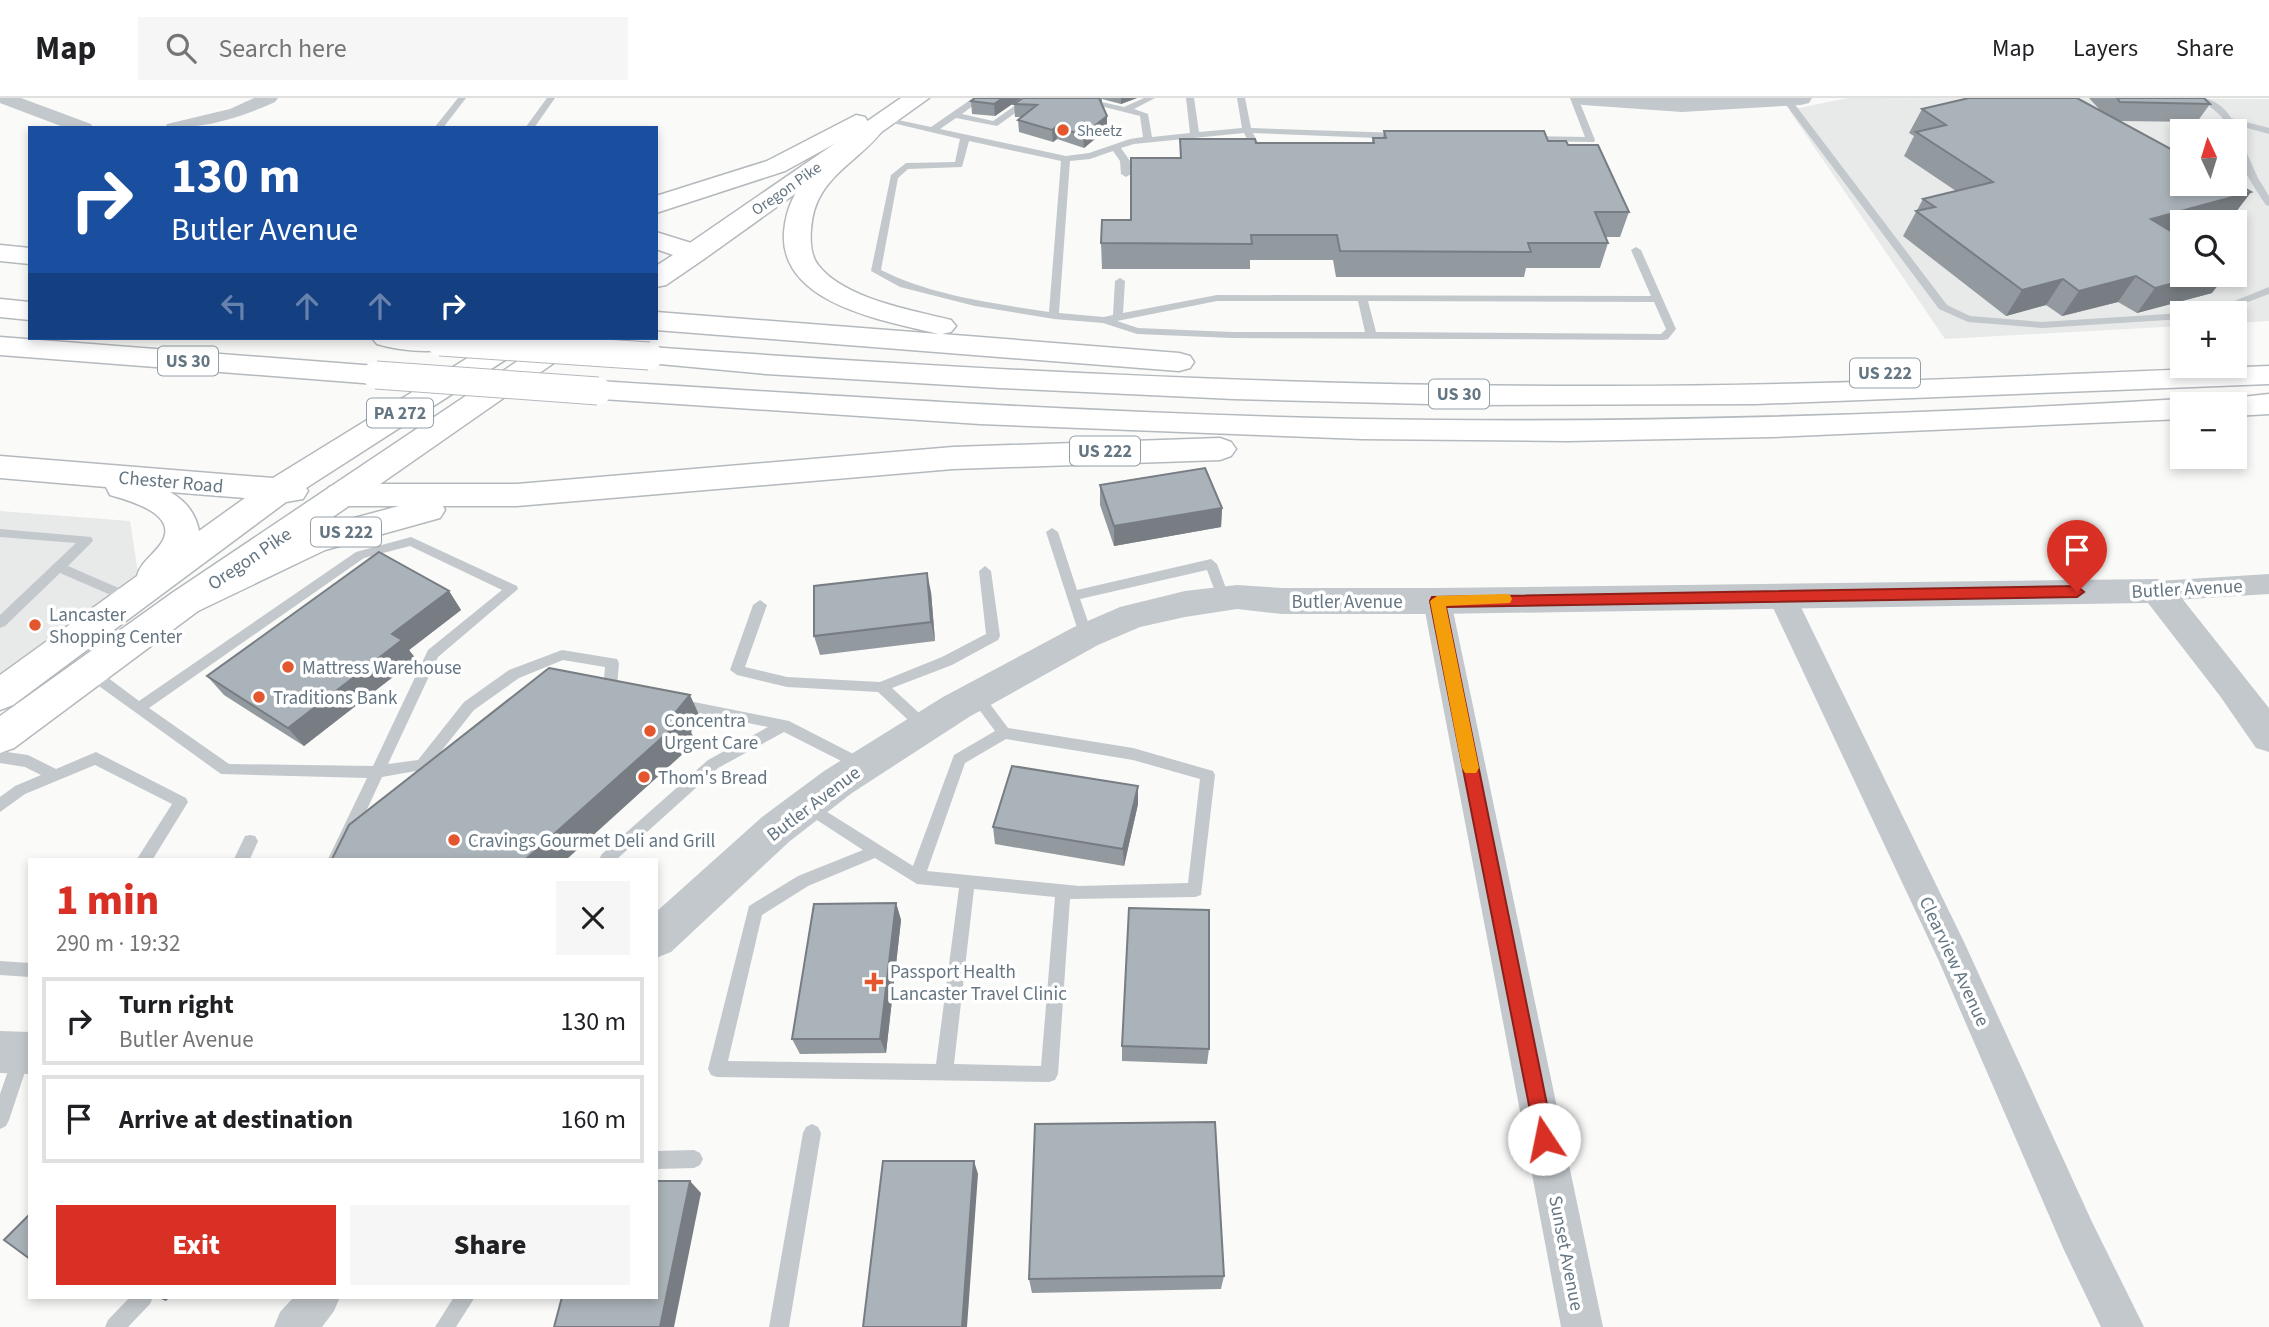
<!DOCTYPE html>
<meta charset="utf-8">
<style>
body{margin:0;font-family:"Source Sans 3",sans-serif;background:#f6f6f6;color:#202124;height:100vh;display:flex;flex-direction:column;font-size:26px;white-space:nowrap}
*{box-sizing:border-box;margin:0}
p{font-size:23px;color:#757577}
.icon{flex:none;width:38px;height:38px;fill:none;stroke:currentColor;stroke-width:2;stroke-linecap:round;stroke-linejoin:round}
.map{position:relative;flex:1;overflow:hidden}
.details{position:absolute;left:28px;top:760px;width:630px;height:441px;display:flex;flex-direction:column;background:#fff;border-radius:0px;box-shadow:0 4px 10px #0003}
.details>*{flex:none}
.banner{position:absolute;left:28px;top:28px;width:630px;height:214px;border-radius:0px;box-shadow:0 4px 10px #0003;background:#1a4fa0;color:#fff;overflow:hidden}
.needle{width:46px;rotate:356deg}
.tools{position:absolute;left:2170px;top:21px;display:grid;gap:14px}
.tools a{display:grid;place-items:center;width:77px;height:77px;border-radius:0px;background:#fff;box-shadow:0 4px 10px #0003;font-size:35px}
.pin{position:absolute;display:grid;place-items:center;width:60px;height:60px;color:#fff;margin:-72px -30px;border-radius:50% 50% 50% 0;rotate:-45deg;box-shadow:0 0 7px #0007}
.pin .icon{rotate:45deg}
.me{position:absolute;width:77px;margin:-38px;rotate:349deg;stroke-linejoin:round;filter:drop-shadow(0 0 5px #0008)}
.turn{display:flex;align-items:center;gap:24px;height:147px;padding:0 28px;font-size:32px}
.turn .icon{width:91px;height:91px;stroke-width:2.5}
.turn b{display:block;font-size:49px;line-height:60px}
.lanes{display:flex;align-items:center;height:66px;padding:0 28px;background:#0003;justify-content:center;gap:35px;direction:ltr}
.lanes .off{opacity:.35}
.round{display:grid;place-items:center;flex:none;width:74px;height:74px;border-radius:0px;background:#f6f6f6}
.overview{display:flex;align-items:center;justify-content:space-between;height:119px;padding:0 28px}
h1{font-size:42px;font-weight:800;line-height:52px;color:#d93025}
.action{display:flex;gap:14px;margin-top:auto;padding:14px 28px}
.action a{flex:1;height:80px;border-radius:0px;background:#d93025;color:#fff;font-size:28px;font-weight:800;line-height:80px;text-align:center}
.action a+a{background:#f6f6f6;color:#202124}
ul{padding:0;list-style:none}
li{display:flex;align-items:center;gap:21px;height:88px;margin:0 14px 10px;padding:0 14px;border:4px solid #e0e0e0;border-radius:0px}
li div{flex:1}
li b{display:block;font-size:26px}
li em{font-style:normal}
header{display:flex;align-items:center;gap:42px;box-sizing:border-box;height:98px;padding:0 35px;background:#fff;border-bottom:2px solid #e0e0e0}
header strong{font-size:33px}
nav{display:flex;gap:38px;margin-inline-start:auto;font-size:24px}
.search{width:490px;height:63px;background:#f6f6f6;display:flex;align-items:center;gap:18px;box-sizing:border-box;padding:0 24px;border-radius:0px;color:#757577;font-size:26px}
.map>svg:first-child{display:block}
</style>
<header>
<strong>Map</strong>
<div class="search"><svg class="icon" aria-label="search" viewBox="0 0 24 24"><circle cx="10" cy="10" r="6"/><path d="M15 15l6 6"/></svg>Search here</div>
<nav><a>Map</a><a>Layers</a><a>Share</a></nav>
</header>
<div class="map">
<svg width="2269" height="1229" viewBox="0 0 2269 1229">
<rect width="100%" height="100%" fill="#fafaf8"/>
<g fill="#e8e9e9" fill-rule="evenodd">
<path d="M 1848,0 L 2269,1 L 2269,223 L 2235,225 L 2235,215 L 2182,215 L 2182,228 L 1945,241 L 1789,12 ZM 2182,33 L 2235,33 L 2235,86 L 2182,86 ZM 2182,124 L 2235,124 L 2235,177 L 2182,177 Z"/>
<polygon points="0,413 130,423 138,475 0,579"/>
</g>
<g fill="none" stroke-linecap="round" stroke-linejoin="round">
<defs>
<polygon id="primary" points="901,0 929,0 704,161 694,163 684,161 680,155 684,149"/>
<g id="trunk">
<polygon points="856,17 865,19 868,24 865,29 785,73 656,115 656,98 767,63"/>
<polygon points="656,134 704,149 708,155 704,161 666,187 656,189 656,168 673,157 656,151"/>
<path d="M 500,240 L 535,240 L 530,246 L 306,390 L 308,393 L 303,401 L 286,404 L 13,607 L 0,612 L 0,577 L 137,478 C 140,465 152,458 160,447 C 182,417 131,403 110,397 L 106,389 L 0,380 L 0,358 L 273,380 ZM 170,394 L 245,400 L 199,433 C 196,416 186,403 170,394 Z"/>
<polygon points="552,240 586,240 581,246 198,513 14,650 0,655 0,618 172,495"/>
</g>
<g id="motorway">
<path d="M 873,22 L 882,24 L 885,29 C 868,54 838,69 822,95 C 815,106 812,118 811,131 C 810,143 811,158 818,167 C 844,201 912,212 951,222 L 956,228 L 951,234 L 942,236 L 1179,255 L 1190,258 L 1194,264 L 1190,270 L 1179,273 L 656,232 L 656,214 L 939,236 C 887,223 779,207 784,134 C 786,111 794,94 809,76 C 822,61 855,26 873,22 Z"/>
<polygon points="0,147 30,150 30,166 0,163"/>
<polygon points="0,201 30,204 30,222 0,219"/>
<polygon points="0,239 376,268 387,270 391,277 387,284 376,286 0,257"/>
<path d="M 372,240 L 452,240 L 455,244 L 450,250 C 429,256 398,252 377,246 Z"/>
<path d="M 649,249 C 961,271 1273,288 1585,288 C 1813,289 2041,277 2269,268 L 2269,286 L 1756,306 L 1468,307 L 1234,301 L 1000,290 L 766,276 L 638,264 L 634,258 L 638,252 Z"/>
<path d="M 598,283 C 852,299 1107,316 1362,321 C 1635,326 1909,317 2182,301 L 2194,306 L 2182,306 L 2182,321 L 1772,339 L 1567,343 L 1362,341 L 980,326 L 587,300 L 583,293 L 587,286 Z"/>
<polygon points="2269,296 2269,316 2235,318 2235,306 2221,306 2224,301"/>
<polygon points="1220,340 1231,344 1236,351 1231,358 1220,362 953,371 517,408 443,408 445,412 440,420 325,452 198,513 185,517 172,513 167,504 172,495 302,434 399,408 341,408 329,405 324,397 329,389 341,386 517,386 953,349"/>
</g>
</defs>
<use href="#primary" stroke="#b5babe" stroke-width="3"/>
<use href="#trunk" stroke="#b4b9bd" stroke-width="3"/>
<use href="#motorway" stroke="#b4b9bd" stroke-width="3"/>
<g fill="#c3c8cc" fill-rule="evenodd">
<polygon points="458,0 466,0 443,30 434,30"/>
<polygon points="547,0 555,0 534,30 525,30"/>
<path d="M 973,0 L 983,0 L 962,16 L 993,23 L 1026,0 L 1036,0 L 997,28 L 956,20 L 940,31 L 1066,58 L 1089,55 L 1130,41 L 1143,39 L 1140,18 L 1069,0 L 1084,0 L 1124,9 L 1144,0 L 1155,0 L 1134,11 L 1148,16 L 1152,39 L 1190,35 L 1186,0 L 1194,0 L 1199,34 L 1242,30 L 1237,0 L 1245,0 L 1251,30 L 1401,35 L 1405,38 L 1401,41 L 1253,35 L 1257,43 L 1270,52 L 1265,55 L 1250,47 L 1244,35 L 1134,46 L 1121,50 L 1130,63 L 1131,76 L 1126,79 L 1121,76 L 1120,63 L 1113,53 L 1090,61 L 1070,63 L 1059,215 L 1104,219 L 1113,217 L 1115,183 L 1120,180 L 1125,183 L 1123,215 L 1217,197 L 1651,198 L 1631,152 L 1636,149 L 1641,152 L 1676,231 L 1668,241 L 1664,242 L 1232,240 L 1137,236 L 1103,225 L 1054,221 L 975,208 L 900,189 L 871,173 L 891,77 L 906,65 L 955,64 L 960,41 L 880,22 L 884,19 L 931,29 ZM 969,43 L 1061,63 L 1049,214 C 992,205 933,198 881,172 L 898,80 L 908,71 L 962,69 ZM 1217,203 L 1358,203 L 1365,234 L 1232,234 L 1138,230 L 1117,223 ZM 1368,203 L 1654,204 L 1666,231 L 1661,236 L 1376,234 Z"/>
<polygon points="1570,0 1578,0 1595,42 1594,44 1527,43 1527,39 1530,38 1585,39"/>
<polygon points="1784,0 1790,0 1947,207 1970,218 2042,224 2182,215 2182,221 2042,230 1968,224 1939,211 1784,4"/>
<path d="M 2200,0 C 2212,0 2225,9 2231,20 L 2269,30 L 2269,36 L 2233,26 L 2235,35 L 2228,33 L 2221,18 Z"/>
<path d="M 2235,35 L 2239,38 L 2258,80 L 2269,98 L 2269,108 L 2266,107 C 2252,86 2234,61 2235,35 Z"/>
<polygon points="2269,189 2269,196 2219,215 2205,215"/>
<polygon points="1052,430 1058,434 1077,492 1211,461 1217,466 1230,501 1229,504 1219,504 1207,472 1080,501 1093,538 1086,543 1081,542 1046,434"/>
<polygon points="0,431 91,439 93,442 91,445 68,468 137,498 138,501 137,504 127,504 60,475 5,528 0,530 0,517 76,445 0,439"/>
<path d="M 411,439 L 517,488 L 518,491 L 438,559 L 388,666 L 418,662 L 464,604 L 509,572 L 562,552 L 617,561 L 619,565 L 617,589 L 623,590 L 625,594 L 623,598 L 618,599 L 605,597 L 603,593 L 605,569 L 563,562 L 519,580 L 474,612 L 427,671 L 382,679 L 344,761 L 328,761 L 367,680 L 221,676 L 85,578 L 83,574 L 90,569 L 95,570 L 139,603 L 356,454 ZM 410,448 L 502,492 L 428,552 L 373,668 L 229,666 L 149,610 L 364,460 Z"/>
<polygon points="985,468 991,473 1000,538 998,542 952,567 892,590 930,625 932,629 930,633 920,633 878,594 787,589 737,577 730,572 753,507 760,502 767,507 745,569 787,579 880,584 942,559 986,536 979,473"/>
<path d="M 976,593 L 981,594 L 1008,630 L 1133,650 L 1213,673 L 1215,677 L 1201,797 L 1195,799 L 1070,801 L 1058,976 L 1055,982 L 1049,984 L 717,979 L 711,977 L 708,971 L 749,808 L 798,778 L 863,752 L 803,713 L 801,709 L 803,705 L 808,703 L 813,705 L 913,768 L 954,657 L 995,633 L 969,598 L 971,594 ZM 1006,641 L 1133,662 L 1200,681 L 1188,785 L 1079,788 L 927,773 L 965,665 ZM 875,760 L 917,786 L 959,790 L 936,966 L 728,963 L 762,817 L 808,788 ZM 974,791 L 1055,799 L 1041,968 L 954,966 Z"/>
<polygon points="679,601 789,623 867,663 869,667 867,671 857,671 784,634 718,670 617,761 599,761 602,756 708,662 768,629 674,610 672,606 674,602"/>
<polygon points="0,653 28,657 56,671 96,654 186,700 188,704 153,761 137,761 172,706 95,667 25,696 0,714 0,699 15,688 41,677 25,669 0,665"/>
<polygon points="250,737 255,738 258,743 250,761 234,761 245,738"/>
<polygon points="0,863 30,865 30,879 0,877"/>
<polygon points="21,951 27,953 30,959 9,1022 6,1028 0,1031 0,996 15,953"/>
<polygon points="812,1026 818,1029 821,1035 789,1229 769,1229 803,1035 806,1029"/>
<polygon points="694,1052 700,1055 703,1061 700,1067 694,1070 656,1071 656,1053"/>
<polygon points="130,1199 153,1199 150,1206 128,1229 105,1229 108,1222"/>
<polygon points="454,1199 475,1199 456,1229 435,1229"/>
</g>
<g fill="#c3c8cc" fill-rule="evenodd">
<polygon points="0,0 21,0 91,26 93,30 66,30 0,5"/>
<path d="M 254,0 L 278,0 L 275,4 C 237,21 207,30 165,30 L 167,26 L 230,11 Z"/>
<polygon points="2269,476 2269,496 2157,503 2147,500 2143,493 2147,486 2157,483"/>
<polygon points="1782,489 1792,492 1796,499 1965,846 2092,1124 2144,1229 2101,1229 2064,1152 1938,861 1768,499 1772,492"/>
<polygon points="1437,493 1447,496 1451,503 1603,1229 1561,1229 1423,503 1427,496"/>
<polygon points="294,1199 340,1199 334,1213 322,1229 274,1229 280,1214"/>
</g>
<g fill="#c3c8cc" fill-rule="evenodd">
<polygon points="1572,0 1812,0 1809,5 1801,7 1682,14 1583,7 1575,5"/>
<polygon points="2157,481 2169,484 2269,610 2269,654 2256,650 2220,598 2148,505 1437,516 1282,516 1237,511 1185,519 1140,529 1098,547 969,619 852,695 790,743 671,854 656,860 656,814 762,719 824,673 943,599 1074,529 1120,509 1185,493 1237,487 1282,490 1437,490"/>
<polygon points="0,933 30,934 30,976 0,975"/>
</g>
<use href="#primary" fill="#fff" fill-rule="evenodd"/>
<use href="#trunk" fill="#fff" fill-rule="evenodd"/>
<use href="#motorway" fill="#fff" fill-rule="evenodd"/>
<defs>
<g id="motorway-bridge">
<polyline points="440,244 649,258"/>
<polyline points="376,277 598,293"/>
</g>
</defs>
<use href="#motorway-bridge" stroke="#b4b9bd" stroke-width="29" stroke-linecap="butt"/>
<use href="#motorway-bridge" stroke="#fff" stroke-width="27"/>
</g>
<g fill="#929a9f">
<polygon points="975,0 1021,0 995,18 972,16 971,3"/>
<polygon points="1022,0 1137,0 1121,6 1102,1 1102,8 1107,18 1107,31 1084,50 1057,41 1053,44 1019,34 1018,22 1022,19 1015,19 1014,6"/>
<polygon points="2089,0 2204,0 2210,6 2197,24 2119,23 2251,94 2232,119 2214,124 2182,124 2182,133 2174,135 2212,195 2137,215 2118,204 2062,218 2046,207 2006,218 1903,138 1923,101 1956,93 1904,58 1914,38 1909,35 1922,11 2100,12"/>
<polygon points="1384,33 1548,43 1568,47 1629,114 1620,139 1606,139 1608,145 1600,170 1526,170 1524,179 1336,179 1333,162 1250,162 1250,171 1102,171 1101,145 1131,122 1180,60 1180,41 1256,45 1372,45 1373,40 1383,40"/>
<polygon points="1100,387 1222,410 1221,429 1114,448 1100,407"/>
<polygon points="449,493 461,512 409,552 416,561 304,648 224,597 207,578"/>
<polygon points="931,494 935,543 820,557 814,538"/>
<polygon points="1138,688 1138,706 1124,768 995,746 993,729"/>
<polygon points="896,805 901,822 886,955 800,956 792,941"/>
<polygon points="1122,948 1209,951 1207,966 1122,963"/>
<polygon points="1224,1178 1221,1191 1032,1195 1029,1181"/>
</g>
<g fill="#777d82">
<polygon points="1003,0 1021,0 995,18 994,6"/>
<polygon points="1121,0 1137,0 1121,6"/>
<polygon points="1107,18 1107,31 1084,50 1083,37"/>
<polygon points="1056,29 1057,41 1053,44 1052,32"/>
<polygon points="2251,94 2232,119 2214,124 2182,124 2182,133 2134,146 2151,121"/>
<polygon points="2205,177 2226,177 2212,195 2137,215 2155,190"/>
<polygon points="2136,178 2118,204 2062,218 2079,193"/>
<polygon points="2063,181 2046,207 2006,218 2022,192"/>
<polygon points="1222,410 1221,429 1114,448 1114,428"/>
<polygon points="927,475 931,494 935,543 931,524"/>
<polygon points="449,493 461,512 409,552 416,561 304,648 288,630 392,536"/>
<polygon points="690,597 701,621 691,634 696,644 567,761 526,761"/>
<polygon points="1138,688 1138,706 1124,768 1123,751"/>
<polygon points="896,805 901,822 886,955 880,941"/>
<polygon points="974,1063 978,1076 967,1229 962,1229"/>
<polygon points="690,1083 701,1095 674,1229 660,1229"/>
<polygon points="156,1199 170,1199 166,1203"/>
</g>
<g fill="#aab3b9" stroke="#777d82" stroke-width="2">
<polygon points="975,0 1003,0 994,6 971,3"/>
<polygon points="1023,0 1099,0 1107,18 1083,37 1056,29 1052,32 1018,22 1037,7 1014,6"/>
<polygon points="1969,0 2077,0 2182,57 2182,86 2235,85 2251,94 2151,121 2182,140 2182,177 2205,177 2155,190 2136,178 2079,193 2063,181 2022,192 1916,113 1935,109 1923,101 1993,84 1916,34 1946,27 1922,11"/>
<polygon points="2117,0 2204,0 2210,6 2120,4"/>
<polygon points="1384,33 1544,33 1548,43 1566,43 1568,47 1598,47 1629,114 1595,114 1608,145 1528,145 1531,154 1340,153 1337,137 1251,137 1252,146 1101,145 1102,122 1131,122 1131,60 1181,60 1180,41 1255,41 1256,45 1374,45 1373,40 1386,40"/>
<polygon points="1205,370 1222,410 1114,428 1100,387"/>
<polygon points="379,454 449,493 392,536 402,542 288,630 207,578"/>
<polygon points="927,475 931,524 814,538 814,488"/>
<polygon points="549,570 690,597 675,615 684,620 526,761 332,761 349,727"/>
<polygon points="1012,668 1138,688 1123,751 993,729"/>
<polygon points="896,805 880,941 792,941 814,806"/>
<polygon points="1129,810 1209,812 1209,951 1122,948"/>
<polygon points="1215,1024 1224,1178 1029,1181 1035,1026"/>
<polygon points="883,1063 974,1063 962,1229 863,1229"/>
<polygon points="656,1083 690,1083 660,1229 554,1229 562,1199 656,1199"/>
<polygon points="30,1116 30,1161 4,1142"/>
</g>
<polygon fill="#d93025" stroke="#8d1f18" stroke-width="2" points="2077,488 2084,494 2077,499 1446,509 1554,1041 1551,1048 1544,1051 1537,1048 1430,503 1432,499"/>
<polygon fill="#f59e0b" points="1505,496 1510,497 1512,501 1510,505 1446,508 1479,670 1476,675 1465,675 1462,670 1430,503 1437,498"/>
<g fill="#e4572e" stroke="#fff" stroke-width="2.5">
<circle cx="1063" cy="32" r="7"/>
<circle cx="35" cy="527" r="7"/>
<circle cx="288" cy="569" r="7"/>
<circle cx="259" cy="599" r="7"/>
<circle cx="650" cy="633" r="7"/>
<circle cx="644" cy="679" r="7"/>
<circle cx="454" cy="742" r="7"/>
<path d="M870.5 873.5h7v7h7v7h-7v7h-7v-7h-7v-7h7z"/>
</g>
<g text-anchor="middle" stroke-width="7" stroke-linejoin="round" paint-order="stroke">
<g font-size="16" fill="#657683" stroke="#fff" text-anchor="start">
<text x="1077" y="38">Sheetz</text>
</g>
<g font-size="16" fill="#657683" stroke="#fff">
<text transform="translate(786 90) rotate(-35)" y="6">Oregon Pike</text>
</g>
<g fill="#fff" stroke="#939fa8" stroke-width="2">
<rect x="158" y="248.5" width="60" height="29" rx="5"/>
<rect x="1850" y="260.5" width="70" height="29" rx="5"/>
<rect x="1429" y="281.5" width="60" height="29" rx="5"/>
<rect x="367" y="300.5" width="66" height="29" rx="5"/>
<rect x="1070" y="338.5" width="70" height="29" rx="5"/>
<rect x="311" y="419.5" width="70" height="29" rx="5"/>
</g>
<g font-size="18" font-weight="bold" fill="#657683">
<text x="188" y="269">US 30</text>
<text x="1885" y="281">US 222</text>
<text x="1459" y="302">US 30</text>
<text x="400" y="321">PA 272</text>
<text x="1105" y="359">US 222</text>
<text x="346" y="440">US 222</text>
</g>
<g font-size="19" fill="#657683" stroke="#fff">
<text transform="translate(171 383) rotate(5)" y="7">Chester Road</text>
<text transform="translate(249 460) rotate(-34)" y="7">Oregon Pike</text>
<text transform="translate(2187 490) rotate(-3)" y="7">Butler Avenue</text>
<text x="1347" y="510">Butler Avenue</text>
<text transform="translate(813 705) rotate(-37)" y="7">Butler Avenue</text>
<text transform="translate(1955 863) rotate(65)" y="7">Clearview Avenue</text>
<text transform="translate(1567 1155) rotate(79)" y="7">Sunset Avenue</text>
</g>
<g font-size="19" fill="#657683" stroke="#fff" text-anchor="start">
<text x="49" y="523">Lancaster<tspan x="49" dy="22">Shopping Center</tspan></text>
<text x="302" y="576">Mattress Warehouse</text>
<text x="273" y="606">Traditions Bank</text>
<text x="664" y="629">Concentra<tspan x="664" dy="22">Urgent Care</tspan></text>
<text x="658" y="686">Thom's Bread</text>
<text x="468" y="749">Cravings Gourmet Deli and Grill</text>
<text x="890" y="880">Passport Health<tspan x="890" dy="22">Lancaster Travel Clinic</tspan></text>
</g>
</g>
</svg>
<div class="tools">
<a><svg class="needle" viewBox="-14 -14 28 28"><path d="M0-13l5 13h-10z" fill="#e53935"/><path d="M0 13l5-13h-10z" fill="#757577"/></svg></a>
<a><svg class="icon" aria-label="search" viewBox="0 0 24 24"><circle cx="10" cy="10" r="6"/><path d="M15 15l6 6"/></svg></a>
<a>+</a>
<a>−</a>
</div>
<div class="pin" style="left:2077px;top:494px;background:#d93025"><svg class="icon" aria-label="arrive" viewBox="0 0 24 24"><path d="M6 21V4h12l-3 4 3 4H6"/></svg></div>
<svg class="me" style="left:1544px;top:1041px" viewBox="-20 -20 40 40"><circle r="19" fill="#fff"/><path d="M0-13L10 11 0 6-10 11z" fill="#d93025"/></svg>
<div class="banner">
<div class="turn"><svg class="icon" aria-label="right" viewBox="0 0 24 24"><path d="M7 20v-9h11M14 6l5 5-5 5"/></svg><div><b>130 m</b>Butler Avenue</div></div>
<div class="lanes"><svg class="icon off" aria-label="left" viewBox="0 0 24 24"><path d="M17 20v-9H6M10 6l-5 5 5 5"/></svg><svg class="icon off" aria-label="ahead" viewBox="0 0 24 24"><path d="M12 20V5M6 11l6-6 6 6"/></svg><svg class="icon off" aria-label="ahead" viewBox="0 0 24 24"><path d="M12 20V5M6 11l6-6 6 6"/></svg><svg class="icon" aria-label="right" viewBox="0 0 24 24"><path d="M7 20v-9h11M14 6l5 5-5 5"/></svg></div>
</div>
<section class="details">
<div class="overview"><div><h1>1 min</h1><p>290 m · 19:32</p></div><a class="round"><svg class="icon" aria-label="close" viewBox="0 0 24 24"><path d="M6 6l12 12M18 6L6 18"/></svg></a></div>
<ul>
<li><svg class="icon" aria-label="right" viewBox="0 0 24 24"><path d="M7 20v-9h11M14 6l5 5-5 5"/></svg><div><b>Turn right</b><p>Butler Avenue</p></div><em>130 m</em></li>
<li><svg class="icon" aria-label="arrive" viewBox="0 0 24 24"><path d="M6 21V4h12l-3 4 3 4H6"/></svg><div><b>Arrive at destination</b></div><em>160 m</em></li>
</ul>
<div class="action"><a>Exit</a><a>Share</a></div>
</section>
</div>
